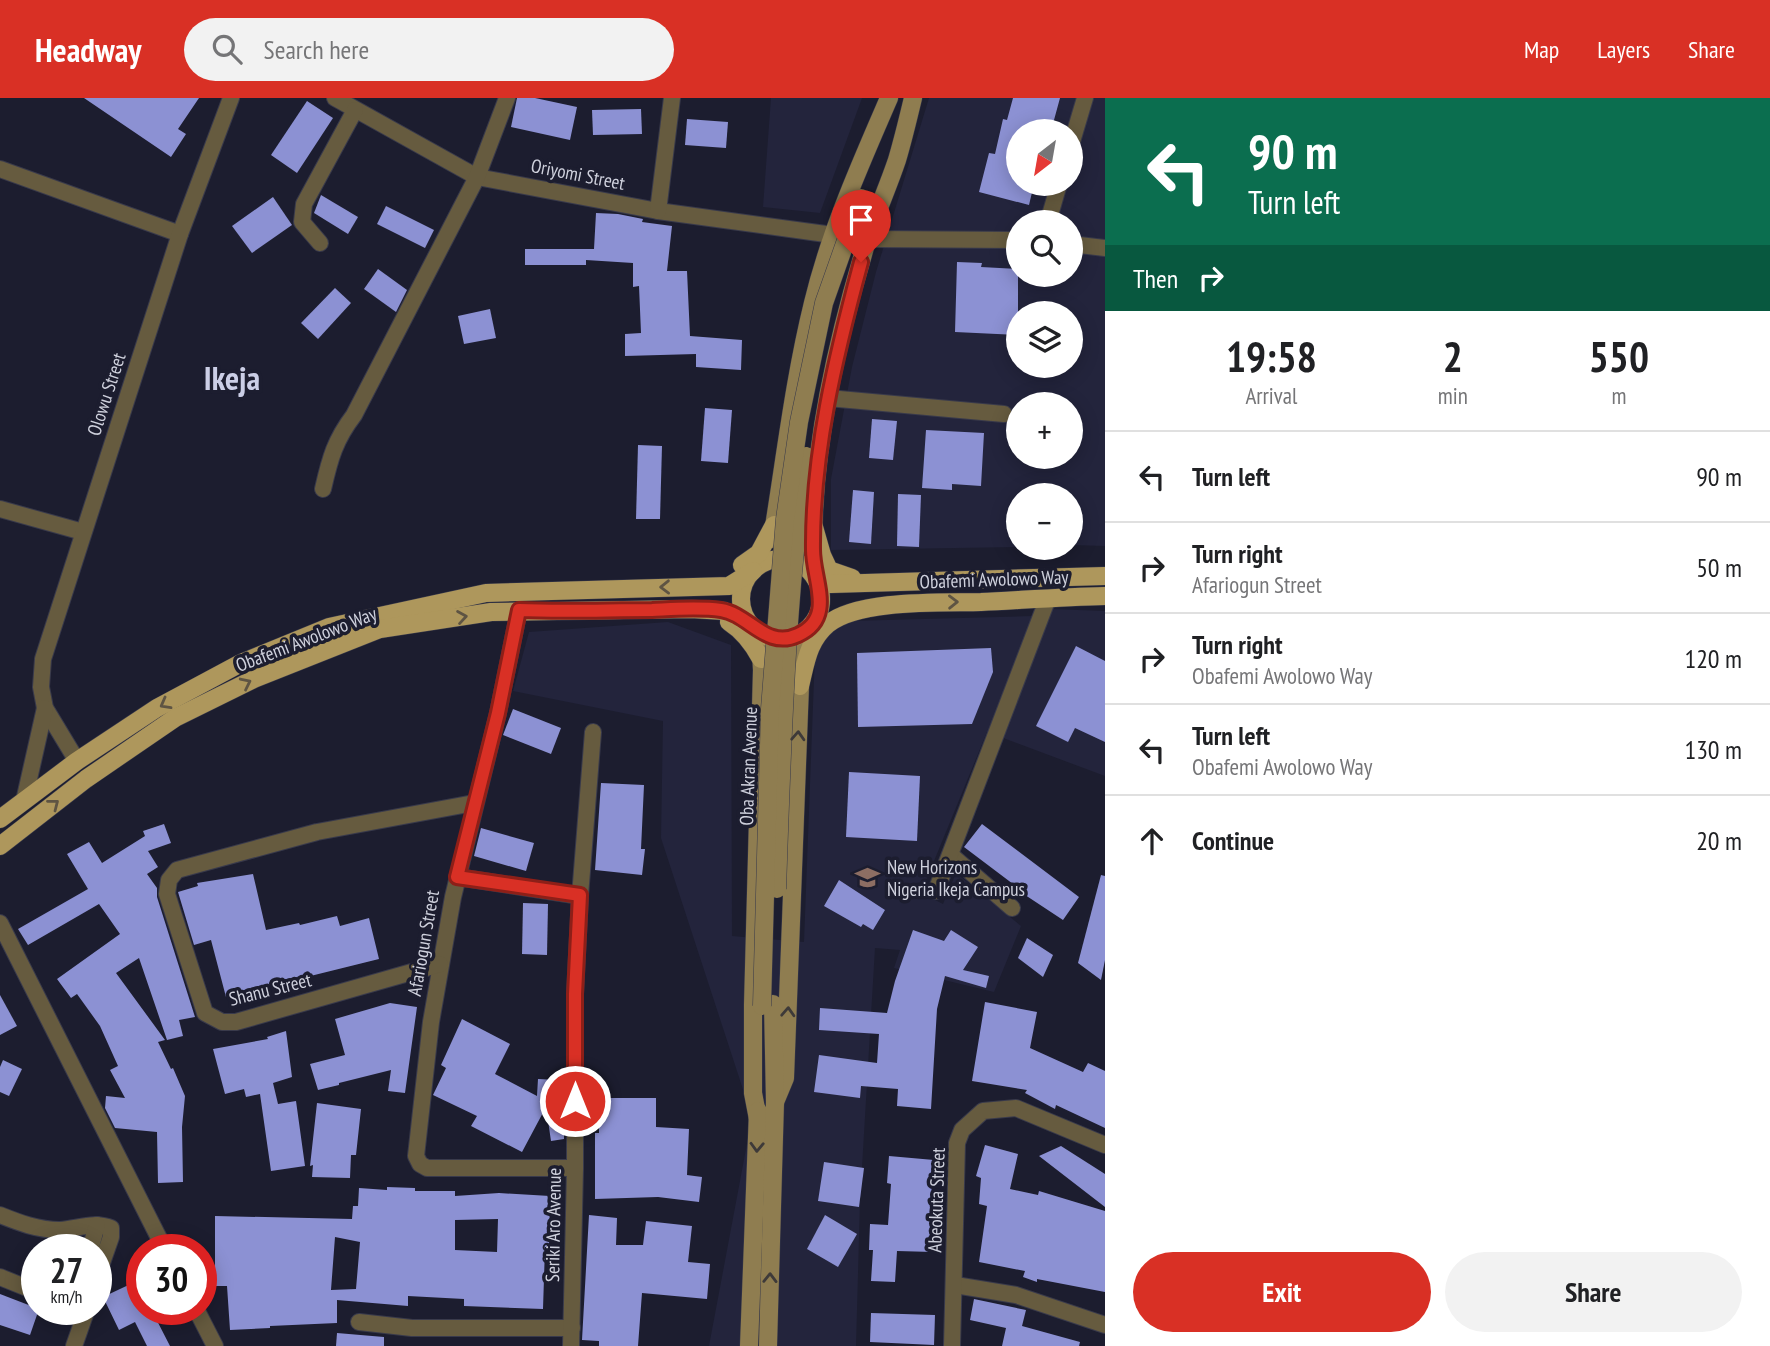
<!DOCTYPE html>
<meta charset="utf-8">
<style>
body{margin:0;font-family:"PT Sans Narrow",sans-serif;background:#f2f2f2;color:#202124;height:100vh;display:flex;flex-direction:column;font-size:26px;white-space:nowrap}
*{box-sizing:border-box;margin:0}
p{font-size:23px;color:#757577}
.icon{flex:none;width:38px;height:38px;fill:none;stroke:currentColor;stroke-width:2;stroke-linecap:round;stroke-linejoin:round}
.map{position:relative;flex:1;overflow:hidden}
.panel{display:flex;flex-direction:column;background:#fff;width:665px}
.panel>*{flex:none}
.banner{background:#0b6e4f;color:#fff;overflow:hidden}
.needle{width:46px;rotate:211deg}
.tools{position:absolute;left:1006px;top:21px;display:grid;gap:14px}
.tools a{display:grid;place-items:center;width:77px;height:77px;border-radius:50%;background:#fff;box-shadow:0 4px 18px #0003;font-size:35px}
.speed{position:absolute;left:21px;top:1136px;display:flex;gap:14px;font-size:35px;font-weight:700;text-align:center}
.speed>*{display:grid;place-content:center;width:91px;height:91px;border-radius:50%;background:#fff;box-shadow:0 4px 18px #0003;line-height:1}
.speed small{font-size:18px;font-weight:400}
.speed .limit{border:10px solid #d22;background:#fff;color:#111}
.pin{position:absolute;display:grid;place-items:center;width:60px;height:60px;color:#fff;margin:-72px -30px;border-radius:50% 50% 50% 0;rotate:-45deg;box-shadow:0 0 7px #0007}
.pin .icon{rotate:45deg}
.me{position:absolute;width:77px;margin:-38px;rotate:0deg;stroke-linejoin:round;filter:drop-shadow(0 0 5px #0008)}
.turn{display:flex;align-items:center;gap:24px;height:147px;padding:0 28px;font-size:32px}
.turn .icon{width:91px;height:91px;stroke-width:2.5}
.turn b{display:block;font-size:49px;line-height:60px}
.then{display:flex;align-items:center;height:66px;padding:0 28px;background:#0003;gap:14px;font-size:26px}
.eta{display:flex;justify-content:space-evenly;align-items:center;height:119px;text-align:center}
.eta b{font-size:42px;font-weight:700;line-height:49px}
.action{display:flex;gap:14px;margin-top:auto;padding:14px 28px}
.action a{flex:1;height:80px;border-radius:42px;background:#d93025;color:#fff;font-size:28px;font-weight:700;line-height:80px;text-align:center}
.action a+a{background:#f2f2f2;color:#202124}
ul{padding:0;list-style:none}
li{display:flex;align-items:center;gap:21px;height:91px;padding:0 28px;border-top:2px solid #e0e0e0}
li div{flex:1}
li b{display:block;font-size:26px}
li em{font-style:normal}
header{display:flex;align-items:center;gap:42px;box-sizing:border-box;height:98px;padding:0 35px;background:#d93025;color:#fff}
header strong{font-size:33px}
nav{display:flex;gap:38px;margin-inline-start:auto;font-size:24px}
.search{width:490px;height:63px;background:#f2f2f2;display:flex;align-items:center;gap:18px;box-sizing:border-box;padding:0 24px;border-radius:38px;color:#757577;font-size:26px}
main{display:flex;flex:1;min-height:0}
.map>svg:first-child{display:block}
</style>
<header>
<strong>Headway</strong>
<div class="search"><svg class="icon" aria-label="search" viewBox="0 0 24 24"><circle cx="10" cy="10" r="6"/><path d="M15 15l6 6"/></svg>Search here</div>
<nav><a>Map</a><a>Layers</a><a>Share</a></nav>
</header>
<main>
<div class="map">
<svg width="1105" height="1248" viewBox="0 0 1105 1248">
<rect width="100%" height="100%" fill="#1c1d2f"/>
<g fill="#23243c" fill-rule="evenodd">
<polygon points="771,0 862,0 820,115 763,109"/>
<path d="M 929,0 L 1105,0 L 1105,448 L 1071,447 L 1071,397 L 1018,397 L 1018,449 L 831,452 L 831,381 L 852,269 L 876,174 ZM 1018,33 L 1071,33 L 1071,86 L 1018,86 ZM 1018,124 L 1071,124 L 1071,177 L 1018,177 ZM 1018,215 L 1071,215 L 1071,268 L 1018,268 ZM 1018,306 L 1071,306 L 1071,359 L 1018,359 Z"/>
<polygon points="1051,511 1105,513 1105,678 987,634 925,785 933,801 943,806 956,775 1021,828 994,894 894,870 900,852 875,850 860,1103 856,1248 709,1248 752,1019 661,740 663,623 513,593 529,534 668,524 731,547 732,838 804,844 815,555 830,534 849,523 1033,518"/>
</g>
<g fill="#8c91d3" fill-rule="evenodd">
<polygon points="84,0 199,0 178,31 186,36 171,59"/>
<polygon points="535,0 577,9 570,42 511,29 517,0"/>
<polygon points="1013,0 1060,0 1051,33 1018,33 1018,86 1034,86 1029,107 979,94 989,55 995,56 1003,21 1007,22"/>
<polygon points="307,3 333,20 297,75 271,57"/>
<polygon points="641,11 642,36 593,37 592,12"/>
<polygon points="687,21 728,24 726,50 685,47"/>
<polygon points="321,97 358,119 348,136 314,115"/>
<polygon points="273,99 292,127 252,155 232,128"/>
<polygon points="386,108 434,132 425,150 377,126"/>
<polygon points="596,115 618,116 643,121 642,124 672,128 667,173 687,173 690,238 742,242 741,272 696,269 696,256 625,258 625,236 641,235 639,188 633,189 633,165 586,162 586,167 525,167 525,151 594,151"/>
<polygon points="957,164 982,165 981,169 1018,171 1018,237 955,234"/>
<polygon points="378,171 407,192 396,214 364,191"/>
<polygon points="335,190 351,205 318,241 301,225"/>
<polygon points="490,211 496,240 464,246 458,218"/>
<polygon points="705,310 732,312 728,365 701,363"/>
<polygon points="872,321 897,323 893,362 869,360"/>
<polygon points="926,332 984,335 981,388 952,386 952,392 922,390"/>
<polygon points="638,347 662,348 660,421 636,421"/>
<polygon points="853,392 874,394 871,446 849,444"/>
<polygon points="898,396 921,397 919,449 897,448"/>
<polygon points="1076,548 1105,563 1105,644 1075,630 1068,644 1036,628"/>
<polygon points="991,550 993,574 972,626 858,629 857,555"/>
<polygon points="513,611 561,630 551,656 503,637"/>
<polygon points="849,674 920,678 917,743 846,739"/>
<polygon points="601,685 644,687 641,751 645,751 642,777 595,772"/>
<polygon points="164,726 171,745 148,753 158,769 147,776 157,790 157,799 195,919 179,922 183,938 167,942 139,860 116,875 165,942 158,944 171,971 173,970 185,998 182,1029 183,1084 158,1085 157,1034 115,1030 105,1010 106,998 125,1000 110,972 118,968 100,928 77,896 71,900 57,881 120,836 99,806 28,847 18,831 88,791 67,756 89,744 102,765 145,738 143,733"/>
<polygon points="982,726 1079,799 1063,822 1016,791 1017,789 964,749"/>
<polygon points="481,730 534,745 526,773 474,758"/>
<polygon points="253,776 266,832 299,825 300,827 337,818 340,828 369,820 379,861 226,899 211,842 194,847 178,794 198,788 197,785"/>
<polygon points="1101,777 1105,778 1105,862 1101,882 1078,865"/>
<polygon points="839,782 885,812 873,832 863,826 861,829 824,808"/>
<polygon points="523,805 548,806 547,857 522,856"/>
<polygon points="913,832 944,843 951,832 978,849 963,872 989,878 986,890 945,878 937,911 931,1011 897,1008 898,991 861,988 860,1000 814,994 819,957 877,965 879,936 819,932 820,910 887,915 895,883"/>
<polygon points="1027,840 1053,857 1043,879 1018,860"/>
<polygon points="0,897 17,928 0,937"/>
<polygon points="985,904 1037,914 1030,950 1083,974 1088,965 1105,973 1105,1030 1056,1007 1055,1011 1025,995 1027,992 972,983"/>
<polygon points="390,905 417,909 405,995 388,993 391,972 339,985 339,987 318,992 310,966 345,957 335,921"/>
<polygon points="462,921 510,946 495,976 537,998 538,981 559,982 558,1000 560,1000 564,1026 564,1041 551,1043 546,1009 522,1054 471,1028 477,1018 433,997 446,970 441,967"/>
<polygon points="286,933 292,979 273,985 278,1006 296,1003 305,1068 271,1073 260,996 246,999 244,991 225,996 213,951 268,941 267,939"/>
<polygon points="3,962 22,971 9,998 0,994 0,969"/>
<polygon points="599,1000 656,1000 656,1029 689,1031 687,1077 702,1079 699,1104 658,1099 595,1101 595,1035 599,1035"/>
<polygon points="317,1005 361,1011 356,1057 351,1057 350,1080 312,1079 313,1067 310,1068"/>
<polygon points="985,1047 1018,1056 1010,1091 1038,1097 1039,1093 1105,1113 1105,1194 1037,1181 1037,1184 1023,1179 1025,1173 979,1164 987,1108 979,1106 981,1080 976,1078"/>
<polygon points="1061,1048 1105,1076 1105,1109 1039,1058"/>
<polygon points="889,1058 934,1062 931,1098 934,1099 931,1128 934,1128 933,1154 897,1153 895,1184 871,1183 873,1152 869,1152 870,1126 888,1127 891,1086 887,1085"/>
<polygon points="824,1064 864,1070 859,1109 818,1103"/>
<path d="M 387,1089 L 415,1090 L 415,1093 L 455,1093 L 455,1098 L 499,1095 L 550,1098 L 549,1149 L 545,1149 L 543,1211 L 464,1208 L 464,1201 L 408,1198 L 408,1208 L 337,1202 L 337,1225 L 270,1228 L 270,1230 L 230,1232 L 227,1188 L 215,1188 L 215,1118 L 352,1121 L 353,1108 L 358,1108 L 359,1090 L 387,1092 ZM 498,1121 L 497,1154 L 455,1152 L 455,1122 ZM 335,1139 L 360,1144 L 356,1191 L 331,1192 Z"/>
<polygon points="589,1117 617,1120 616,1147 643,1147 646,1123 692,1128 688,1164 710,1166 707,1201 642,1195 638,1248 599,1248 599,1243 582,1242"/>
<polygon points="825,1117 857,1136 838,1169 807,1151"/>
<polygon points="137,1183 142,1192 142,1211 151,1211 170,1248 147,1248 135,1224 119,1232 103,1199"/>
<polygon points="0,1196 39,1211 30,1237 0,1227"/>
<polygon points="974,1201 1026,1212 1022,1228 1080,1244 1079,1248 1002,1248 1006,1230 970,1222"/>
<polygon points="871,1215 935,1217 934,1247 870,1244"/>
<polygon points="337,1235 384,1239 384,1248 336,1248"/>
</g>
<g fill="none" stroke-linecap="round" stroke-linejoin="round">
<defs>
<g id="minor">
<polyline points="335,0 477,79 658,113 833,137"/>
<polyline points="1071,47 1085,0"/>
<polyline points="0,71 180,136"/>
<polyline points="658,113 672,0"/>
<polyline points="1048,124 1059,86"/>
<polyline points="868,141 1018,142"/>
<polyline points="320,145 302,124 304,106 355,12"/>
<polyline points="1071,146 1105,150"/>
<polyline points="828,300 1004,316"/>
<path d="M 323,391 C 330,360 335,342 354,317 L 477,79 L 507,0"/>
<polyline points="0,411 83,434"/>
<polyline points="519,512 498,615 453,799 431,924 416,1058 420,1066 427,1070 575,1070"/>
<polyline points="77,663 45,610 41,589 43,561 180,136 231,0"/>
<polyline points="24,703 45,610"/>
<polyline points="952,758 1012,810"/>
<polyline points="457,779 580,798"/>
<polyline points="936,793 1048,500"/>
<polyline points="0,825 165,1152"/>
<polyline points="440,866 236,924 222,924 205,915 167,796 169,782 177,772 317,734 474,705"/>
<path d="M 0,1117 C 20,1125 38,1132 60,1132 C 77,1131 95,1123 111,1130 L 111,1139 L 96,1182"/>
<polyline points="90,1152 97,1127"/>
<polyline points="0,1179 37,1194"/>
<polyline points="955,1187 1016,1197 1105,1227"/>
<polyline points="196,1211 215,1248"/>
<polyline points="359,1224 412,1230 572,1230"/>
<polyline points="74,1248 87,1211"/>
<polyline points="571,1248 575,1070 575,896 580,798 593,634"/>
<polyline points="952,1248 957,1045 962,1032 983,1013 1016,1010 1105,1047"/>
</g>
<g id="secondary">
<path d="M 772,441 C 785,362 794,282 813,205 C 830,134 860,67 889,0"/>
<path d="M 815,480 C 806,373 836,245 867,143 C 876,115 888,89 897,62 C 903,42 908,21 913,0"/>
<polyline points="775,1004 785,980 800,588 804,539 808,531"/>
<polyline points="758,1021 753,995 753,907 762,572 760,535"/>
<polyline points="749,1248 758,1013"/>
<polyline points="768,1248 775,1004 773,906"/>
</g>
<g id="primary">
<polyline points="814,429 822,457 829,472 852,480"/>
<circle cx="781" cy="501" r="40"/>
<polyline points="742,467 759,455 774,427"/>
<polyline points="815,480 831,486 1105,478"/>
<path d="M 729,524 C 743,533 753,546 761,561"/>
<path d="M 800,588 C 806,564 808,543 828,526 C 859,501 942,505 981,504 C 1022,502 1064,499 1105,498"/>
<polyline points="0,721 77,663 157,610 241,565 329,529 486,495 729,488 753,473"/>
<polyline points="0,748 86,681 175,620 254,581 380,531 491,514 691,511 724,513 753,529"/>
</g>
</defs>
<use href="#minor" stroke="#393a4b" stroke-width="18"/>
<use href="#secondary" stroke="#393a4b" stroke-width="19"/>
<use href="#primary" stroke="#393a4b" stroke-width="19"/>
<use href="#minor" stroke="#665b3f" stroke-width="16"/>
<use href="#secondary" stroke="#8f7d50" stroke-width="18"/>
<use href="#primary" stroke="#ae975c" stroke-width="18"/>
<defs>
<g id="secondary-bridge">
<path d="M 777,791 C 782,647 786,501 806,358"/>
<polyline points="762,908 770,611 785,421 799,324 824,205 861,100"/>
</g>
</defs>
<use href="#secondary-bridge" stroke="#393a4b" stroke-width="19" stroke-linecap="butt"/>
<use href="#secondary-bridge" stroke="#8f7d50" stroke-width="18"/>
</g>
<defs><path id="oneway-chevron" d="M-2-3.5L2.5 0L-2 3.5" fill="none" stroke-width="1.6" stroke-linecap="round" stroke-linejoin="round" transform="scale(1.75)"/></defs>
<g stroke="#5e5443">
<use href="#oneway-chevron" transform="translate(665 489) rotate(179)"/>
<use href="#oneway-chevron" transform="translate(953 504) rotate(-1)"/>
<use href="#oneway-chevron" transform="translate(462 519) rotate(-9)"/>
<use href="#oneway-chevron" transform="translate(246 585) rotate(-26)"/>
<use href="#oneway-chevron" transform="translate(165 606) rotate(151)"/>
<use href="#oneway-chevron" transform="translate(54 706) rotate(-38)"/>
</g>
<g stroke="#3e3a39">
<use href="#oneway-chevron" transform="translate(798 638) rotate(-87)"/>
<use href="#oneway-chevron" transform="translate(788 914) rotate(-87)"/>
<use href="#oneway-chevron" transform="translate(757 1049) rotate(92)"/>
<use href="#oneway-chevron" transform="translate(770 1180) rotate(-89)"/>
</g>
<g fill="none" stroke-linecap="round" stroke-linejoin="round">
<defs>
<path id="route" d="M 575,1003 L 575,896 L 580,797 L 457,779 L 498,615 L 519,512 C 563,514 607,512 652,512 C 674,511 698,509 721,512 C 749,516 766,552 798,537 C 836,520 813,482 813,452 C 812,355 836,257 861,164"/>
</defs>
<use href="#route" stroke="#8d1f18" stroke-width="18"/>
<use href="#route" stroke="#d93025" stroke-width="12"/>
</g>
<defs>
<symbol id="school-bare" viewBox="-9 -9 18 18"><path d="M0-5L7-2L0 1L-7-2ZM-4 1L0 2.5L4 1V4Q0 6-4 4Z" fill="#8d6e63" stroke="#1c1d2f" stroke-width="2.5" paint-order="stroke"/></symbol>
</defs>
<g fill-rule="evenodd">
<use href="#school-bare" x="850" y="762" width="35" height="35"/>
</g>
<g text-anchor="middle" stroke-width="7" stroke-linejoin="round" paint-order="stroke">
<g font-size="19" fill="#cfd1dd" stroke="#1c1d2f">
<text transform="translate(578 76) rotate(11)" y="7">Oriyomi Street</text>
<text transform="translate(106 296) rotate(-72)" y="7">Olowu Street</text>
<text transform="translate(994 481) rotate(-2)" y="7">Obafemi Awolowo Way</text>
<text transform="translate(306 541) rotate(-21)" y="7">Obafemi Awolowo Way</text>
<text transform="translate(748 668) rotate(-88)" y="7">Oba Akran Avenue</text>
<text transform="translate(423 845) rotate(-80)" y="7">Afariogun Street</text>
<text transform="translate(270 891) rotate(-14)" y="7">Shanu Street</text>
<text transform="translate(936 1102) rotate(-88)" y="7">Abeokuta Street</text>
<text transform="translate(553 1127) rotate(-89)" y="7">Seriki Aro Avenue</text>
</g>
<g font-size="19" fill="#cfd1dd" stroke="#1c1d2f" text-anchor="start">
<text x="887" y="776">New Horizons<tspan x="887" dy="22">Nigeria Ikeja Campus</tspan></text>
</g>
<g font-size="33" font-weight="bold" fill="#cbcee6" stroke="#1c1d2f">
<text x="232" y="292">Ikeja</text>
</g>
</g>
</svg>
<div class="tools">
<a><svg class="needle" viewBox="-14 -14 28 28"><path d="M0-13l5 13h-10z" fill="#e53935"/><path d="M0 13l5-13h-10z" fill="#757577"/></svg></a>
<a><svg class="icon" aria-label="search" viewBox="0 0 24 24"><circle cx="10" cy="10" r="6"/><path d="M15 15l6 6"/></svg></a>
<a><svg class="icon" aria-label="layers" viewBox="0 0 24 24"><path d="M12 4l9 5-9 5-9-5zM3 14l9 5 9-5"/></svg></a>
<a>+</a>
<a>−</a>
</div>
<div class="speed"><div>27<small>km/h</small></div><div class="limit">30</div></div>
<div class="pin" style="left:861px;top:164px;background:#d93025"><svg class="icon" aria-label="arrive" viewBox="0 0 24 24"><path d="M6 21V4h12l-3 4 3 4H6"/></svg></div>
<svg class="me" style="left:575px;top:1003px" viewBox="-20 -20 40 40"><circle r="17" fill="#d93025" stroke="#fff" stroke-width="3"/><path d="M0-11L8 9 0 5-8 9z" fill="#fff"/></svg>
</div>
<section class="panel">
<div class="banner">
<div class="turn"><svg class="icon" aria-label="left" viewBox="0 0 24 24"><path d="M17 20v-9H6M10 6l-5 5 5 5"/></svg><div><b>90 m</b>Turn left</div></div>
<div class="then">Then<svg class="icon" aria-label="right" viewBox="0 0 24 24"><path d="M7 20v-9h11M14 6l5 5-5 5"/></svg></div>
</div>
<div class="eta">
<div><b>19:58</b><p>Arrival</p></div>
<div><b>2</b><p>min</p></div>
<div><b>550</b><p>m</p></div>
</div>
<ul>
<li><svg class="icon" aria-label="left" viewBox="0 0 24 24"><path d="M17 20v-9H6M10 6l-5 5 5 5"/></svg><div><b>Turn left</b></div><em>90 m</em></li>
<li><svg class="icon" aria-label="right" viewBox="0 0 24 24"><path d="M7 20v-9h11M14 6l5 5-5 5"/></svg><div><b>Turn right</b><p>Afariogun Street</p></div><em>50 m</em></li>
<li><svg class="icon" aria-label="right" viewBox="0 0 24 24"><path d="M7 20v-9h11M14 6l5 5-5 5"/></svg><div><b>Turn right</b><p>Obafemi Awolowo Way</p></div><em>120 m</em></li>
<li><svg class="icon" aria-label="left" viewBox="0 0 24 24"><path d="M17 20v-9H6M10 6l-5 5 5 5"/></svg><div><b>Turn left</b><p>Obafemi Awolowo Way</p></div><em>130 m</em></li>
<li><svg class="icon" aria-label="ahead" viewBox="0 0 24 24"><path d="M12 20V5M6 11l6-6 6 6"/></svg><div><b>Continue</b></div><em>20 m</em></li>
</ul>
<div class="action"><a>Exit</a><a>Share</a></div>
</section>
</main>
